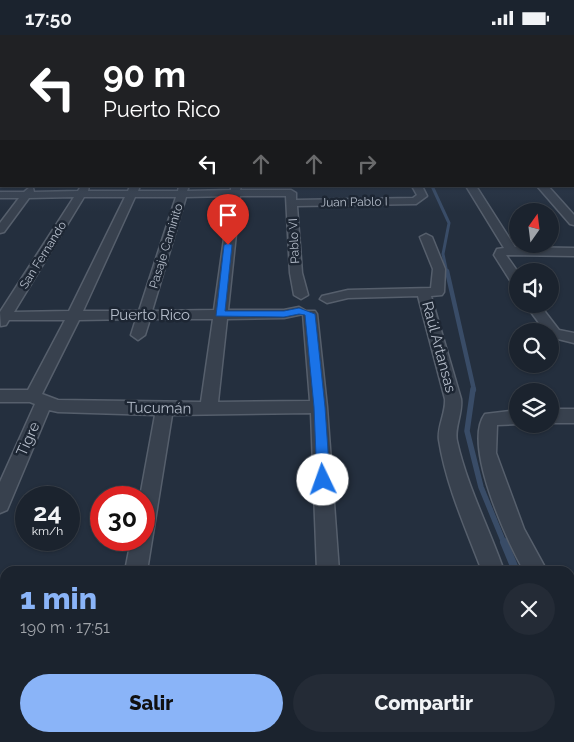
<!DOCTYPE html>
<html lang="es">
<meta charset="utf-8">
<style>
body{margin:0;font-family:Raleway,sans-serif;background:#242b36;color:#f1f3f6;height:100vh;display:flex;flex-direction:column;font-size:19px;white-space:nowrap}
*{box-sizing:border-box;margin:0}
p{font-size:16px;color:#a0a4aa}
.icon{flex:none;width:28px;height:28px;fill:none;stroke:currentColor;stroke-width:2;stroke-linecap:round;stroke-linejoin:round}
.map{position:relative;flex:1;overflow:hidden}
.details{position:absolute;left:0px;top:531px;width:575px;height:176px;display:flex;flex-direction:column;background:#1b232e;border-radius:15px 15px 0 0;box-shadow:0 1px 4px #0004,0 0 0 1px #39404a}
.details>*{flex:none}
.guide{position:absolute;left:0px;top:0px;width:575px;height:152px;box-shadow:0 1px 4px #0004,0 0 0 1px #39404a;background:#202124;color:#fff;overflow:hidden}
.needle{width:32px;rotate:14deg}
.tools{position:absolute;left:509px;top:168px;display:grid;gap:10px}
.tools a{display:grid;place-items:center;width:50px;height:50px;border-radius:50%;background:#1b232e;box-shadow:0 1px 4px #0004,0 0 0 1px #39404a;font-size:25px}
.speed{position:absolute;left:15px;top:451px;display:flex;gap:10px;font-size:25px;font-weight:700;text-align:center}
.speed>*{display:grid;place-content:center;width:65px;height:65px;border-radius:50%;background:#1b232e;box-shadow:0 1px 4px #0004,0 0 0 1px #39404a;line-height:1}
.speed small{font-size:12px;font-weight:400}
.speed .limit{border:8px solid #d22;background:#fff;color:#111}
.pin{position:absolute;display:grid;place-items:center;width:42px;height:42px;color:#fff;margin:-51px -21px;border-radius:50% 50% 50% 0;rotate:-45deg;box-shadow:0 0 5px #0007}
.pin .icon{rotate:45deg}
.me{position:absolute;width:55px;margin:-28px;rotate:357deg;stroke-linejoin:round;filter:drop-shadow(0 0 4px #0008)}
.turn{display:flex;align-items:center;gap:18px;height:105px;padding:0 20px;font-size:22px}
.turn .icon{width:65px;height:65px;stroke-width:2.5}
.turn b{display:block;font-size:35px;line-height:42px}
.lanes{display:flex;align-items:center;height:48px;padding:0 20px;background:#0003;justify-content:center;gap:25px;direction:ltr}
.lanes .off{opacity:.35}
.round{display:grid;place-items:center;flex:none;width:52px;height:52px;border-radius:26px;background:#242b36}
.summary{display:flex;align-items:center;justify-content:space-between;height:85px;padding:0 20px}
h1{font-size:30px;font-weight:800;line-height:38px;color:#8ab4f8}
.cta{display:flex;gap:10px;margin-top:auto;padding:10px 20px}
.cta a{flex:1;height:58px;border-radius:30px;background:#8ab4f8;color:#111;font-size:20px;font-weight:800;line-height:58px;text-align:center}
.cta a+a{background:#242b36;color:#f1f3f6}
.status{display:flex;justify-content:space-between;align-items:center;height:35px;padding:0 25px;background:#1b232e;direction:ltr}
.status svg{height:14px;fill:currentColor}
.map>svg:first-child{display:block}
</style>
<div class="status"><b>17:50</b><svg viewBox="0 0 49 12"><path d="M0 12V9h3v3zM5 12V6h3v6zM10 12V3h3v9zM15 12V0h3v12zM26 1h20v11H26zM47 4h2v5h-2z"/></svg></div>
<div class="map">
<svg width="574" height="707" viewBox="0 0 574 707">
<rect width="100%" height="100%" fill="#242f3e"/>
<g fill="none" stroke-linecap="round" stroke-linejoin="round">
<polyline stroke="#394c67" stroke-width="3" points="432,151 449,188 443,219 447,238"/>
<polyline stroke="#394c67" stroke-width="4.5" points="447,236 474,355"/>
<polyline stroke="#394c67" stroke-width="5.5" points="473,354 467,396 481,452 504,508"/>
<g stroke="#394c67" stroke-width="8">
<polyline points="504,507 516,536"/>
<polyline points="570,654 574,662"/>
</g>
<defs>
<g id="minor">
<polygon points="1,128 1,134 0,135 0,129"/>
<path d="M 81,151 L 89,151 L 88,156 L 128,156 L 130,151 L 140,151 L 138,156 L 178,156 L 179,151 L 189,151 L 187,156 L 231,155 L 231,151 L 241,151 L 240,155 L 291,155 L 296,158 L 296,165 L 413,163 L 417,160 L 412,151 L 422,151 L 427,161 L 416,169 L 297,171 L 302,238 L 308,260 L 301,264 L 294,260 L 290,238 L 286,161 L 240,161 L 228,275 L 284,275 L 299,272 L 306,276 L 315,276 L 317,279 L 327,372 L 339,536 L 317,536 L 311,378 L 172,380 L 147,536 L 125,536 L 131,505 L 144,505 L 144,462 L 140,462 L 155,380 L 58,377 L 49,375 L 7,475 L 0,478 L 0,447 L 35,369 L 30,367 L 0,367 L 0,355 L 28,355 L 65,285 L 9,285 L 6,290 L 1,291 L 0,277 L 74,162 L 29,163 L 4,197 L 0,198 L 0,188 L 19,163 L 0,163 L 0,157 L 24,157 L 30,152 L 33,153 L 34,157 L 78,156 ZM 230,161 L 214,275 L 152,276 L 186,162 ZM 84,162 L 125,162 L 69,276 L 14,277 ZM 135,162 L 176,162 L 139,276 L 83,276 ZM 303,279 L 310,366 L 218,367 L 227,284 L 284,283 ZM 136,284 L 131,300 L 138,305 L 145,300 L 150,284 L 213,284 L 201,367 L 58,365 L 42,359 L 79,285 Z"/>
<polygon points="466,151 476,151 515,212 574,213 574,221 506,220 518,237 518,251 513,250 494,220 497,214 504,213"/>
<polygon points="537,151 548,151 574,180 574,190 570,189"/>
<path d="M 426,199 L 432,202 L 445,234 L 444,257 L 442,260 L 431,261 L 461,364 C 463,378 454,393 457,406 C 467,451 489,493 504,536 L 482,536 C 466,494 446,450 439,405 C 437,392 446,378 445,364 L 418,261 L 348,263 L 327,268 L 320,264 L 322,261 L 348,255 L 431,253 L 433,234 L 420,202 Z"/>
<polygon points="525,269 539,269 559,295 574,298 574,308 550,302 550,296 545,296"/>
<rect x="550" y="374" width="24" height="14"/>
<path d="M 518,375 L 518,389 L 497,390 L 496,418 L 524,494 L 547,536 L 524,536 C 507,506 462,409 485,379 Z"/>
<polygon points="570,588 574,590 574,619 570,618"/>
<polygon points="570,698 574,707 546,707 544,702 570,702"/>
<rect x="97" y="702" width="28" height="5"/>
<polygon points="318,702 350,702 352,706 316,707"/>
</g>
</defs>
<use href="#minor" stroke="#565f6c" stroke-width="3"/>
<use href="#minor" fill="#38414e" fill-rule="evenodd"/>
</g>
<linearGradient id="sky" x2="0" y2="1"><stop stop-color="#141a22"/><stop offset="0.44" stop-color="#3f4d63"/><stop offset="1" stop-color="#3f4d63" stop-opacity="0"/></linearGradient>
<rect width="574" height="177" fill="url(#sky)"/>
<polygon fill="#1a73e8" stroke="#114b97" points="228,208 232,210 225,276 284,276 299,273 315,279 325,372 330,445 328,449 318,449 317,445 314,372 305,280 299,279 284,282 216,281 224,210"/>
<g text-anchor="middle" stroke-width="5" stroke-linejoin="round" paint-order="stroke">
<g font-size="12" fill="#b4bcc9" stroke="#1d2633">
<text transform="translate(354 167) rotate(-1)" y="4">Juan Pablo I</text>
<text transform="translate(294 206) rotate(-93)" y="4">Pablo VI</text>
<text transform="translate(166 211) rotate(-73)" y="4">Pasaje Caminito</text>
<text transform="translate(43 220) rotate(-58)" y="4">San Fernando</text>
</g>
<g font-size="15" fill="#b4bcc9" stroke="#1d2633">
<text x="150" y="285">Puerto Rico</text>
<text transform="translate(439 312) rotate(75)" y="5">Raúl Artansas</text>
<text transform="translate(159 373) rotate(1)" y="5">Tucumán</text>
<text transform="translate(28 404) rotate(-66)" y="5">Tigre</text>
</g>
</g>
</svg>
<div class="tools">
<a><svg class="needle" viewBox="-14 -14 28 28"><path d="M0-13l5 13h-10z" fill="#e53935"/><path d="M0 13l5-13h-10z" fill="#a0a4aa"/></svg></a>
<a><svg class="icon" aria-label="sound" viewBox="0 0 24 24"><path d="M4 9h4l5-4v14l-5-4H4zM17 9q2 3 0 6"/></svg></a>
<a><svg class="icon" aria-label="search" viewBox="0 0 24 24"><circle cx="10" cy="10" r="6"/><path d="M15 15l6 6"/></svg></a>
<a><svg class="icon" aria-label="layers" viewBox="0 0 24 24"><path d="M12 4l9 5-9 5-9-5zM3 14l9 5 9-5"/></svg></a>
</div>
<div class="speed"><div>24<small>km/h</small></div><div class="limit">30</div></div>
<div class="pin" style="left:228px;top:210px;background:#d93025"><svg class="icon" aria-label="arrive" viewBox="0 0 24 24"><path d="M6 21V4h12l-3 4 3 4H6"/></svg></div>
<svg class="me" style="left:323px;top:445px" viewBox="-20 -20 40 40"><circle r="19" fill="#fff"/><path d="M0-13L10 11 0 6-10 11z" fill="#1a73e8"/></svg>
<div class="guide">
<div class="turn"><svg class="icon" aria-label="left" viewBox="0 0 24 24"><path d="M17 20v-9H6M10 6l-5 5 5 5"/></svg><div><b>90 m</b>Puerto Rico</div></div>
<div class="lanes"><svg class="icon" aria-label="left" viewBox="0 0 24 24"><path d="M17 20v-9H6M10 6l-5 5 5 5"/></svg><svg class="icon off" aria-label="ahead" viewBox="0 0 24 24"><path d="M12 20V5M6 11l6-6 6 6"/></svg><svg class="icon off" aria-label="ahead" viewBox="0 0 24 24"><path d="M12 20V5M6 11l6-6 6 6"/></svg><svg class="icon off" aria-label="right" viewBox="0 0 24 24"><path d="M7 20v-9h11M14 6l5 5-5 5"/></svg></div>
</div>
<section class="details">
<div class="summary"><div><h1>1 min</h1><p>190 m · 17:51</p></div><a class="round"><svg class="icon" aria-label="close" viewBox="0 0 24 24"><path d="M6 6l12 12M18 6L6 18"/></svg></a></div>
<div class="cta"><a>Salir</a><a>Compartir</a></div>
</section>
</div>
